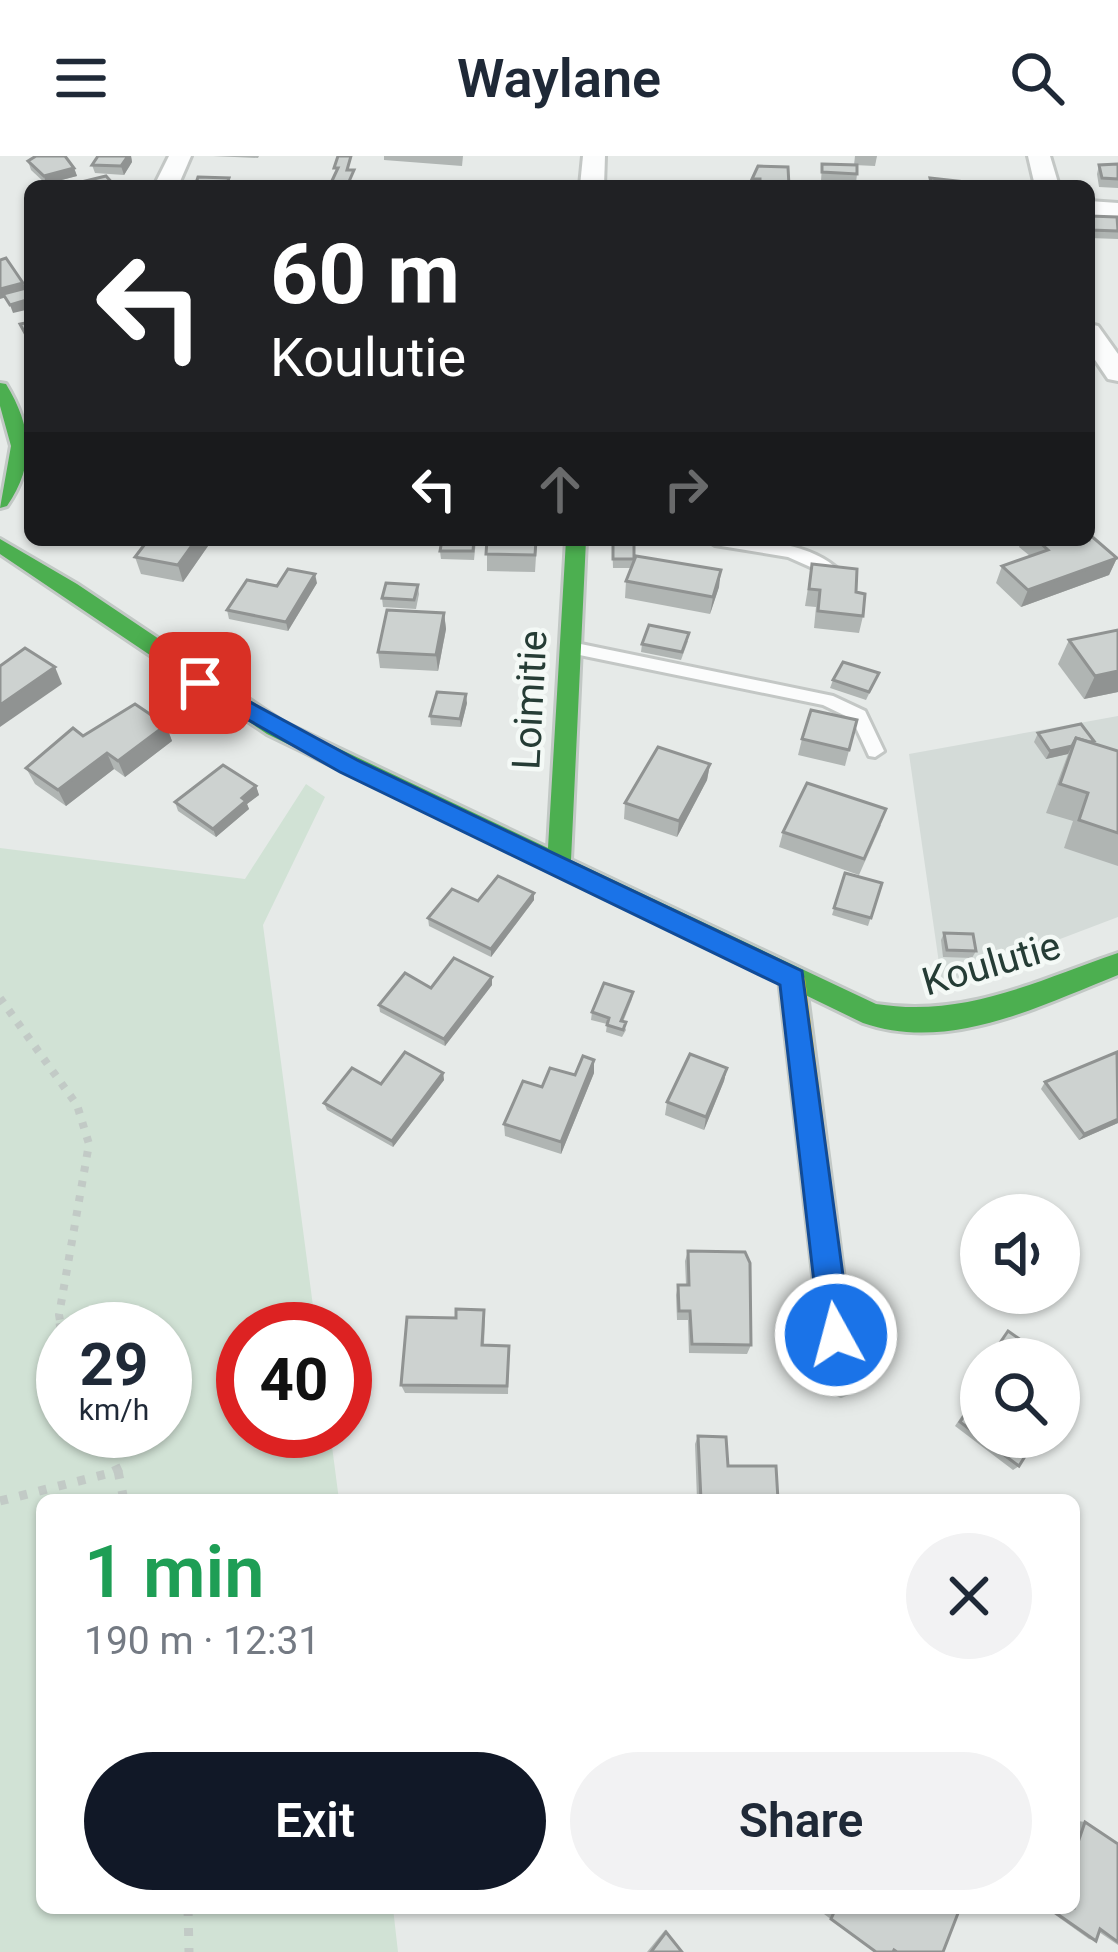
<!DOCTYPE html>
<meta charset="utf-8">
<style>
body{margin:0;font-family:Roboto,sans-serif;background:#f2f2f3;color:#1f2937;height:100vh;display:flex;flex-direction:column;font-size:45px;white-space:nowrap}
*{box-sizing:border-box;margin:0}
p{font-size:39px;color:#747a83}
.icon{flex:none;width:66px;height:66px;fill:none;stroke:currentColor;stroke-width:2;stroke-linecap:round;stroke-linejoin:round}
.map{position:relative;flex:1;overflow:hidden}
.panel{position:absolute;left:36px;top:1338px;width:1044px;height:420px;display:flex;flex-direction:column;background:#fff;border-radius:18px;box-shadow:0 3px 9px #0004}
.panel>*{flex:none}
.guide{position:absolute;left:24px;top:24px;width:1071px;height:366px;border-radius:18px;box-shadow:0 3px 9px #0004;background:#202124;color:#fff;overflow:hidden}
.tools{position:absolute;left:960px;top:1038px;display:grid;gap:24px}
.tools a{display:grid;place-items:center;width:120px;height:120px;border-radius:50%;background:#fff;box-shadow:0 3px 9px #0004;font-size:60px}
.speed{position:absolute;left:36px;top:1146px;display:flex;gap:24px;font-size:60px;font-weight:700;text-align:center}
.speed>*{display:grid;place-content:center;width:156px;height:156px;border-radius:50%;background:#fff;box-shadow:0 3px 9px #0004;line-height:1}
.speed small{font-size:30px;font-weight:400}
.speed .limit{border:18px solid #d22;background:#fff;color:#111}
.pin{position:absolute;display:grid;place-items:center;width:102px;height:102px;color:#fff;margin:-51px;border-radius:24px;box-shadow:0 6px 18px #0006}
.me{position:absolute;width:132px;margin:-66px;rotate:353deg;stroke-linejoin:round;filter:drop-shadow(0 0 9px #0008)}
.turn{display:flex;align-items:center;gap:42px;height:252px;padding:0 48px;font-size:54px}
.turn .icon{width:156px;height:156px;stroke-width:2.5}
.turn b{display:block;font-size:84px;line-height:102px}
.lanes{display:flex;align-items:center;height:114px;padding:0 48px;background:#0003;justify-content:center;gap:60px;direction:ltr}
.lanes .off{opacity:.35}
.round{display:grid;place-items:center;flex:none;width:126px;height:126px;border-radius:63px;background:#f2f2f3}
.head{display:flex;align-items:center;justify-content:space-between;height:204px;padding:0 48px}
h1{font-size:72px;font-weight:600;line-height:90px;color:#1e9e55}
.action{display:flex;gap:24px;margin-top:auto;padding:24px 48px}
.action a{flex:1;height:138px;border-radius:72px;background:#111827;color:#fff;font-size:48px;font-weight:600;line-height:138px;text-align:center}
.action a+a{background:#f2f2f3;color:#1f2937}
header{display:flex;justify-content:space-between;align-items:center;height:156px;padding:0 48px;background:#fff;font-size:54px;font-weight:600}
.map>svg:first-child{display:block}
</style>
<header><svg class="icon" aria-label="menu" viewBox="0 0 24 24"><path d="M4 6h16M4 12h16M4 18h16"/></svg>Waylane<svg class="icon" aria-label="search" viewBox="0 0 24 24"><circle cx="10" cy="10" r="6"/><path d="M15 15l6 6"/></svg></header>
<div class="map">
<svg width="1118" height="1796" viewBox="0 0 1118 1796">
<rect width="100%" height="100%" fill="#e6eae8"/>
<polygon fill="#d4dbd8" points="1118,560 1118,761 942,828 909,598"/>
<path fill="#d1e2d5" fill-rule="evenodd" d="M 306,628 L 325,641 L 263,769 L 316,1173 L 243,1173 L 243,1275 L 330,1275 L 339,1344 L 42,1344 L 42,1752 L 393,1752 L 398,1796 L 0,1796 L 0,692 L 245,723 ZM 63,1173 L 165,1173 L 165,1275 L 63,1275 Z"/>
<g fill="none" stroke-linecap="round" stroke-linejoin="round">
<defs>
<g id="lane">
<path d="M 707,384 C 752,384 807,383 841,416 L 833,421 L 788,401 L 715,389 Z"/>
<polygon points="571,486 833,540 865,555 884,595 875,601 869,600 852,563 823,549 565,496 565,488"/>
</g>
<g id="street">
<polygon points="169,0 191,0 178,30 154,30"/>
<polygon points="583,0 605,0 604,30 580,30"/>
<polygon points="1028,0 1050,0 1059,30 1035,30"/>
<polygon points="1089,45 1118,47 1118,61 1089,59"/>
<polygon points="1089,168 1098,170 1118,198 1118,225 1108,223 1089,195"/>
</g>
<g id="fast">
<path d="M 0,227 L 6,228 C 32,271 36,308 7,350 L 0,352 L 11,290 L 0,250 Z"/>
<path d="M 0,383 L 77,428 L 283,566 L 548,692 L 566,384 L 586,384 L 571,704 L 876,848 C 965,862 1036,825 1118,797 L 1118,819 C 1040,850 948,897 863,867 L 267,578 L 0,398 Z"/>
</g>
<polygon id="slow" points="792,812 801,815 805,823 857,1223 852,1234 841,1239 830,1234 825,1223 779,823 783,815"/>
</defs>
<use href="#lane" stroke="#c3c7c5" stroke-width="6"/>
<use href="#street" stroke="#c3c7c5" stroke-width="6"/>
<use href="#fast" stroke="#c2c8c5" stroke-width="6"/>
<use href="#slow" stroke="#c2c8c5" stroke-width="6"/>
<polyline stroke="#c2cac6" stroke-width="8" stroke-dasharray="6 9" stroke-linecap="butt" points="0,842 77,949 89,988 59,1159 61,1170"/>
<g stroke="#c2cac6" stroke-width="9" stroke-dasharray="8 12" stroke-linecap="butt">
<polyline points="60,1167 63,1183"/>
<polyline points="118,1315 124,1344"/>
<polyline points="0,1345 118,1315 99,1275"/>
<polyline points="188,1752 189,1796"/>
</g>
<use href="#lane" fill="#fbfcfc" fill-rule="evenodd"/>
<use href="#street" fill="#fbfcfc" fill-rule="evenodd"/>
<use href="#fast" fill="#4caf50" fill-rule="evenodd"/>
<use href="#slow" fill="#ffc107" fill-rule="evenodd"/>
</g>
<g fill="#b0b5b3">
<polygon points="98,0 131,0 132,6 124,19 95,17 92,9"/>
<polygon points="213,0 259,0 258,2"/>
<polygon points="384,0 463,0 462,10 384,4"/>
<polygon points="855,0 877,0 875,10 854,9"/>
<polygon points="28,5 74,12 77,20 46,28 31,14"/>
<polygon points="822,8 857,18 856,27 821,25"/>
<polygon points="1118,8 1118,32 1099,31 1097,18 1099,9"/>
<polygon points="1089,60 1118,63 1118,83 1089,82"/>
<polygon points="148,384 207,384 208,390 183,426 141,418 135,401"/>
<polygon points="476,384 474,404 441,403 440,395"/>
<polygon points="487,384 537,384 535,416 487,415"/>
<polygon points="612,384 634,403 719,431 710,458 625,442 626,425 631,412 613,412"/>
<polygon points="1022,384 1089,384 1117,402 1109,419 1021,451 996,427 1002,410 1030,400 1019,391"/>
<polygon points="812,408 863,460 859,477 814,472 816,451 805,450"/>
<polygon points="317,427 288,475 229,463 227,454 277,430"/>
<polygon points="418,429 419,438 416,453 383,451 382,442"/>
<polygon points="444,457 446,473 438,515 380,512 378,496"/>
<polygon points="1118,474 1118,536 1084,543 1058,508 1069,484"/>
<polygon points="688,485 681,504 641,496 642,488"/>
<polygon points="879,517 866,544 830,532 833,524"/>
<polygon points="467,547 461,571 431,569 430,560"/>
<polygon points="857,564 845,610 798,599 802,583"/>
<polygon points="166,569 172,585 125,621 114,613 66,650 35,628 26,612 83,580"/>
<polygon points="1038,577 1094,585 1093,587 1118,595 1118,710 1064,692 1073,665 1046,657 1068,598 1046,603 1034,586"/>
<polygon points="710,608 707,624 677,681 624,663 625,647"/>
<polygon points="256,630 259,639 247,648 249,653 216,681 178,655 175,646"/>
<polygon points="881,669 859,719 779,691 783,676"/>
<polygon points="845,717 882,727 868,770 832,759"/>
<polygon points="534,744 491,801 429,770 428,762 478,745"/>
<polygon points="944,777 976,795 972,802 943,801 941,784"/>
<polygon points="492,829 445,890 380,856 379,849 431,832"/>
<polygon points="633,836 632,843 623,866 626,874 622,881 606,876 607,868 591,864 592,856"/>
<polygon points="594,904 594,917 561,998 505,980 504,968 542,931 575,919"/>
<polygon points="727,912 724,925 704,974 665,959 667,946"/>
<polygon points="443,917 444,924 393,991 327,954 324,947 381,928"/>
<polygon points="1045,926 1118,967 1079,984 1041,933"/>
<polygon points="688,1095 751,1189 747,1198 689,1197 688,1164 677,1164 676,1139 678,1129 686,1129 685,1105"/>
<polygon points="485,1163 484,1189 509,1190 508,1238 405,1237 401,1229"/>
<polygon points="981,1231 981,1281 1043,1281 1035,1285 1019,1310 1013,1314 955,1270"/>
<polygon points="698,1280 728,1310 778,1344 697,1344 695,1288"/>
<polygon points="1078,1665 1085,1666 1118,1688 1118,1789 1099,1776 1096,1785 1089,1783 1047,1753 1074,1752 1074,1677"/>
<polygon points="826,1752 960,1752 943,1796 875,1796 824,1758"/>
<polygon points="665,1774 682,1796 647,1796"/>
</g>
<g fill="#909392">
<polygon points="128,0 131,0 132,6 124,19 121,10"/>
<polygon points="74,12 77,20 46,28 44,20"/>
<polygon points="23,127 27,135 0,143 0,133"/>
<polygon points="30,143 30,153 13,157 10,149"/>
<polygon points="196,384 207,384 208,390 183,426 178,409"/>
<polygon points="1117,402 1109,419 1021,451 1028,434"/>
<polygon points="721,414 719,431 710,458 713,441"/>
<polygon points="315,418 317,427 288,475 286,466"/>
<polygon points="444,457 446,473 438,515 436,499"/>
<polygon points="55,511 62,528 0,571 0,549"/>
<polygon points="1118,515 1118,536 1084,543 1095,520"/>
<polygon points="466,538 467,547 461,571 460,563"/>
<polygon points="166,569 172,585 125,621 118,605"/>
<polygon points="1072,590 1068,598 1046,603 1050,595"/>
<polygon points="107,597 114,613 66,650 58,634"/>
<polygon points="710,608 707,624 677,681 679,665"/>
<polygon points="256,630 259,639 247,648 249,653 216,681 213,673 242,642"/>
<polygon points="534,737 534,744 491,801 491,793"/>
<polygon points="492,821 492,829 445,890 444,883"/>
<polygon points="594,904 594,917 561,998 561,986"/>
<polygon points="727,912 724,925 704,974 706,961"/>
<polygon points="443,917 444,924 393,991 392,985"/>
<polygon points="1118,963 1118,967 1079,984 1084,978"/>
</g>
<g fill="#cdd2d0" stroke="#909392" stroke-width="3">
<polygon points="36,0 65,0 74,12 44,20 28,5"/>
<polygon points="98,0 128,0 121,10 92,9"/>
<polygon points="338,0 351,0 347,14 354,14 347,30 330,29 338,12 334,12"/>
<polygon points="822,8 857,9 857,18 822,16"/>
<polygon points="1118,8 1118,23 1102,22 1099,9"/>
<polygon points="758,10 788,11 789,30 760,30 760,23 752,23"/>
<polygon points="106,20 115,30 69,29"/>
<polygon points="198,21 229,22 226,30 195,30"/>
<polygon points="930,22 976,27 976,30 932,30"/>
<polygon points="1089,60 1117,61 1118,75 1091,74"/>
<polygon points="6,102 23,127 0,133 0,104"/>
<polygon points="30,131 30,143 10,149 3,138"/>
<polygon points="30,166 30,178 26,179 20,168"/>
<polygon points="1089,378 1117,402 1028,434 1002,410 1048,394 1037,384 1089,384"/>
<polygon points="148,384 196,384 178,409 135,401"/>
<polygon points="442,384 474,384 473,395 440,395"/>
<polygon points="487,384 536,384 535,399 486,398"/>
<rect x="613" y="384" width="21" height="19"/>
<polygon points="636,400 721,414 713,441 626,425"/>
<polygon points="812,408 857,413 856,436 865,438 863,460 818,455 820,434 809,433"/>
<polygon points="288,413 315,418 286,466 227,454 247,424 277,430"/>
<polygon points="386,427 418,429 414,444 382,442"/>
<polygon points="387,454 444,457 436,499 378,496"/>
<polygon points="649,469 689,477 682,496 642,488"/>
<polygon points="1118,474 1118,515 1095,520 1069,484"/>
<polygon points="25,492 55,511 0,549 0,510"/>
<polygon points="843,506 879,517 869,536 833,524"/>
<polygon points="437,536 466,538 460,563 430,560"/>
<polygon points="135,548 166,569 118,605 107,597 58,634 26,612 73,572 83,580"/>
<polygon points="811,554 857,564 849,594 802,583"/>
<polygon points="1081,568 1094,585 1090,586 1076,582 1072,590 1050,595 1038,577"/>
<polygon points="1076,582 1118,595 1118,677 1079,664 1088,637 1060,628"/>
<polygon points="658,591 710,608 679,665 625,647"/>
<polygon points="223,609 256,630 242,642 246,645 213,673 175,646"/>
<polygon points="807,627 886,653 864,703 783,676"/>
<polygon points="845,717 882,727 871,762 834,752"/>
<polygon points="498,720 534,737 491,793 428,762 452,733 478,745"/>
<polygon points="944,777 973,778 976,795 947,794"/>
<polygon points="454,802 492,821 444,883 379,849 405,817 431,832"/>
<polygon points="604,827 633,836 621,865 626,866 623,874 607,869 609,862 592,856"/>
<polygon points="405,896 443,917 392,985 324,947 352,912 381,928"/>
<polygon points="1117,896 1118,963 1084,978 1045,926"/>
<polygon points="690,898 727,912 706,961 667,946"/>
<polygon points="583,900 594,904 561,986 504,968 523,925 542,931 550,912 575,919"/>
<polygon points="688,1095 745,1096 750,1107 751,1189 692,1188 690,1155 679,1155 678,1129 689,1129"/>
<polygon points="456,1153 484,1154 482,1189 509,1190 507,1230 401,1229 407,1161 456,1162"/>
<polygon points="1008,1175 1048,1203 989,1203"/>
<polygon points="981,1234 981,1281 1039,1281 1037,1281 1019,1310 960,1266"/>
<polygon points="698,1280 726,1281 728,1310 776,1310 778,1344 701,1344"/>
<polygon points="1085,1666 1118,1688 1118,1786 1100,1773 1096,1785 1053,1755 1055,1752 1074,1752 1074,1698"/>
<polygon points="836,1752 960,1752 943,1796 897,1796 894,1794 893,1796 876,1796 831,1763"/>
<polygon points="666,1776 682,1796 651,1796"/>
</g>
<polygon fill="#1a73e8" stroke="#114b97" stroke-width="3" points="200,519 357,604 802,815 851,1179 847,1190 836,1194 824,1190 820,1179 780,829 340,616 192,532 192,521"/>
<g text-anchor="middle" stroke-width="9" stroke-linejoin="round" paint-order="stroke">
<g font-size="39" fill="#253c35" stroke="#f4f9f6">
<text transform="translate(529 544) rotate(-87)" y="14">Loimitie</text>
<text transform="translate(991 807) rotate(-16)" y="14">Koulutie</text>
</g>
</g>
</svg>
<div class="tools">
<a><svg class="icon" aria-label="sound" viewBox="0 0 24 24"><path d="M4 9h4l5-4v14l-5-4H4zM17 9q2 3 0 6"/></svg></a>
<a><svg class="icon" aria-label="search" viewBox="0 0 24 24"><circle cx="10" cy="10" r="6"/><path d="M15 15l6 6"/></svg></a>
</div>
<div class="speed"><div>29<small>km/h</small></div><div class="limit">40</div></div>
<div class="pin" style="left:200px;top:527px;background:#d93025"><svg class="icon" aria-label="arrive" viewBox="0 0 24 24"><path d="M6 21V4h12l-3 4 3 4H6"/></svg></div>
<svg class="me" style="left:836px;top:1179px" viewBox="-20 -20 40 40"><circle r="17" fill="#1a73e8" stroke="#fff" stroke-width="3"/><path d="M0-11L8 9 0 5-8 9z" fill="#fff"/></svg>
<div class="guide">
<div class="turn"><svg class="icon" aria-label="left" viewBox="0 0 24 24"><path d="M17 20v-9H6M10 6l-5 5 5 5"/></svg><div><b>60 m</b>Koulutie</div></div>
<div class="lanes"><svg class="icon" aria-label="left" viewBox="0 0 24 24"><path d="M17 20v-9H6M10 6l-5 5 5 5"/></svg><svg class="icon off" aria-label="ahead" viewBox="0 0 24 24"><path d="M12 20V5M6 11l6-6 6 6"/></svg><svg class="icon off" aria-label="right" viewBox="0 0 24 24"><path d="M7 20v-9h11M14 6l5 5-5 5"/></svg></div>
</div>
<section class="panel">
<div class="head"><div><h1>1 min</h1><p>190 m · 12:31</p></div><a class="round"><svg class="icon" aria-label="close" viewBox="0 0 24 24"><path d="M6 6l12 12M18 6L6 18"/></svg></a></div>
<div class="action"><a>Exit</a><a>Share</a></div>
</section>
</div>
